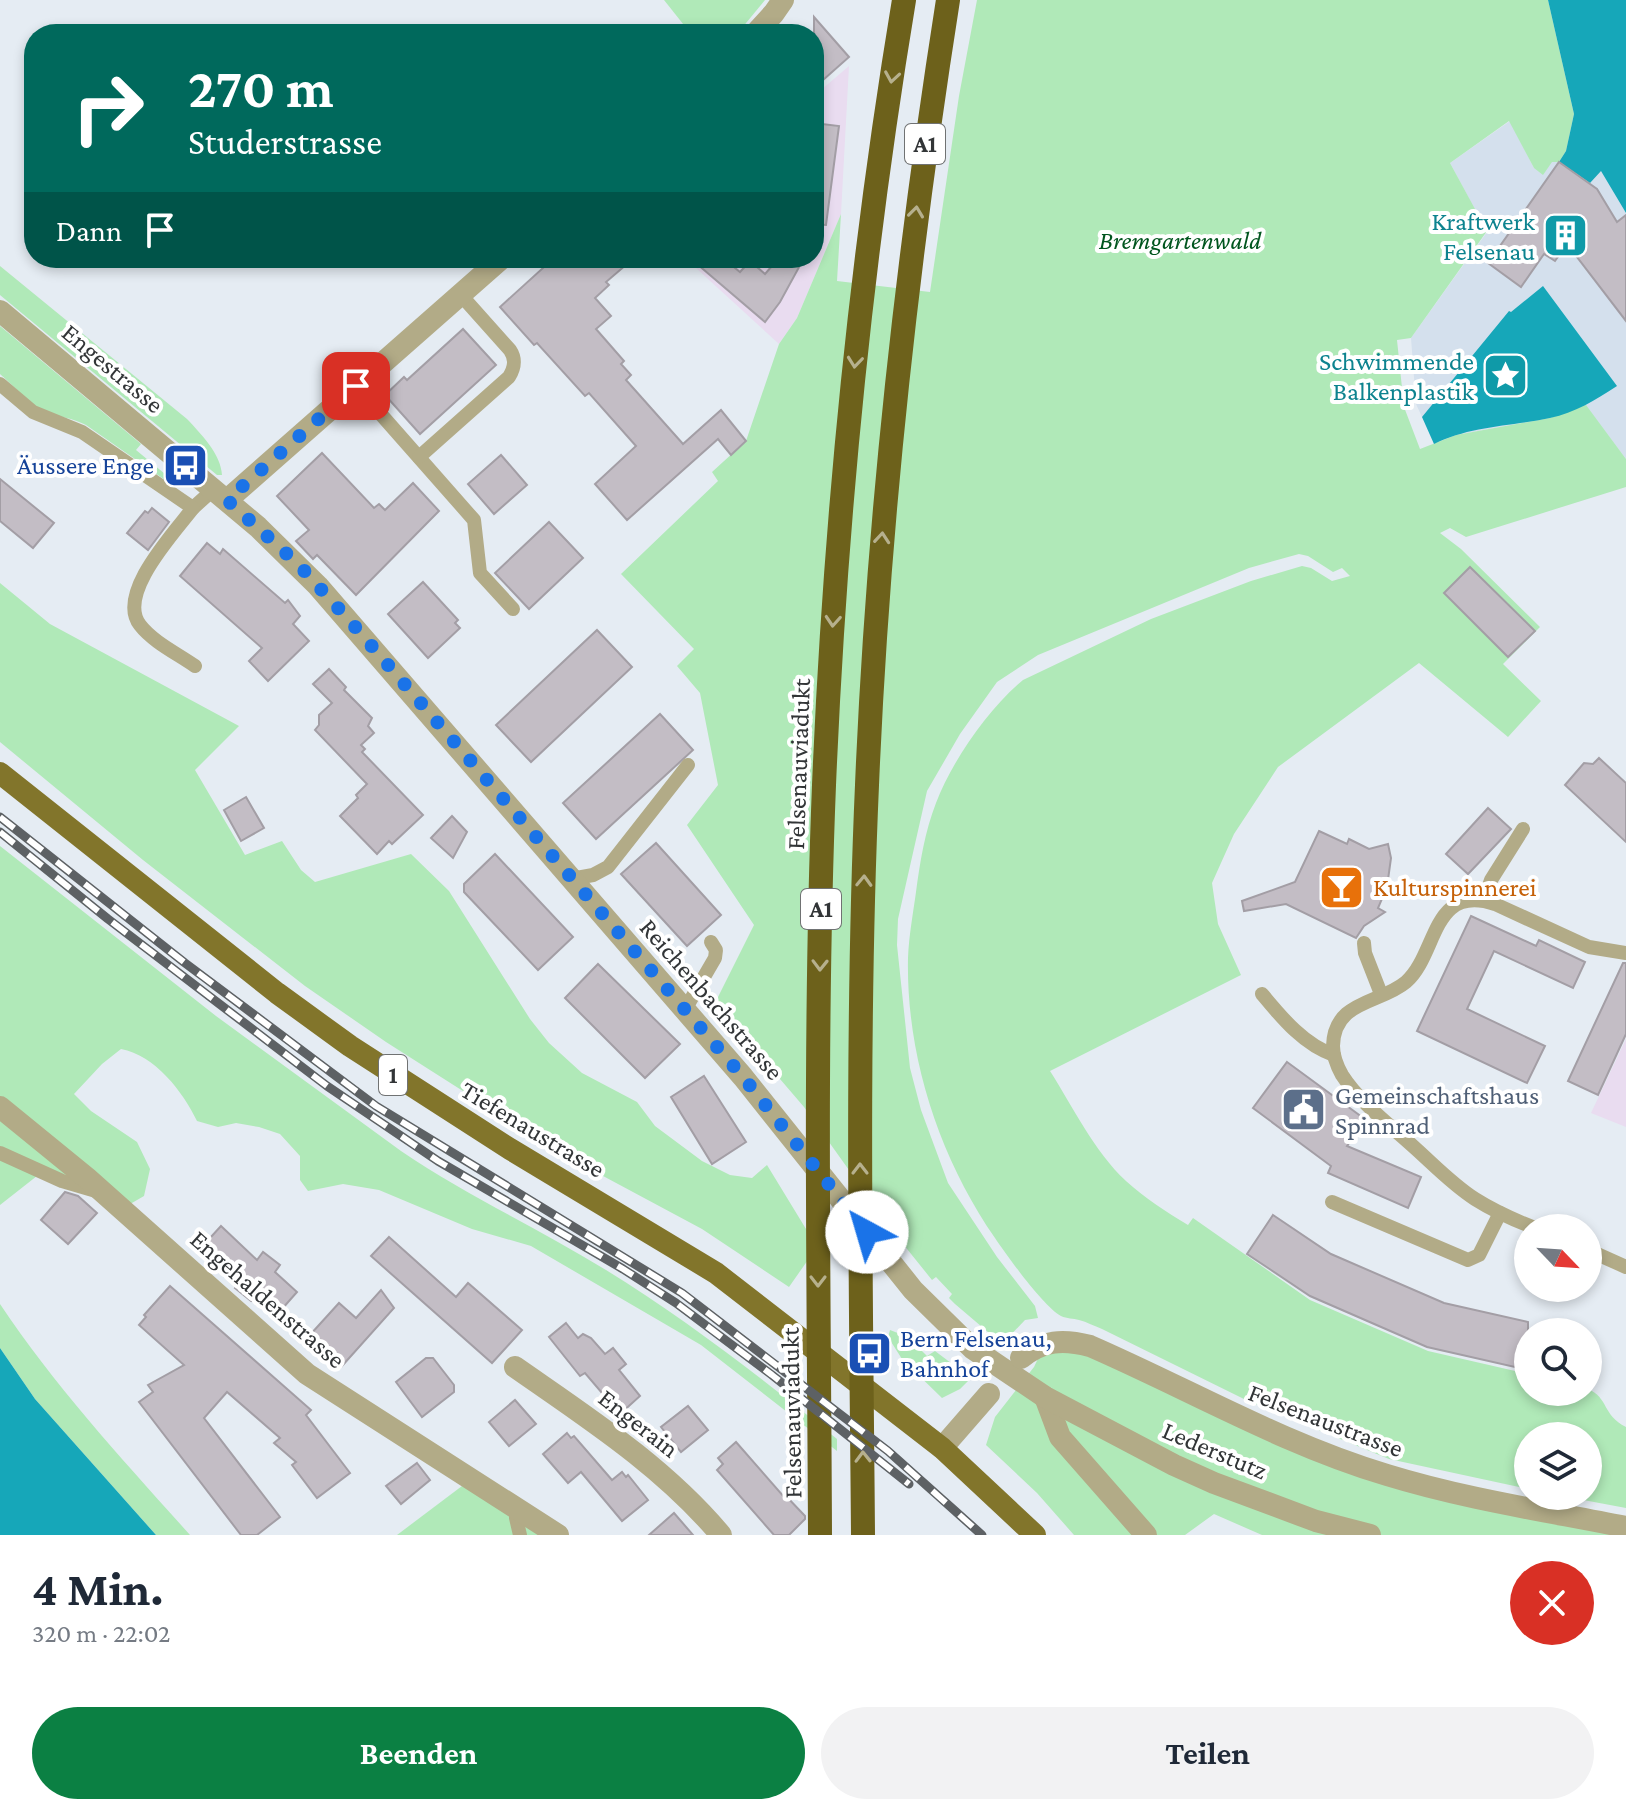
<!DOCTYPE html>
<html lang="de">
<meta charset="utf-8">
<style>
body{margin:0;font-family:"Crimson Pro",serif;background:#f2f2f3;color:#1f2937;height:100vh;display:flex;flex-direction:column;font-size:30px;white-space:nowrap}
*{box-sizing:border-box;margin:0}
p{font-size:26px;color:#747a83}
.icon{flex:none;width:44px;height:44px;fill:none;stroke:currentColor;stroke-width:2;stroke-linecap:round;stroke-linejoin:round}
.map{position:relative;height:1535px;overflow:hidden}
.drawer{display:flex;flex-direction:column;background:#fff;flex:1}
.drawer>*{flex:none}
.hud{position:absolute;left:24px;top:24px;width:800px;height:244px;border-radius:32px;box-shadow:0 4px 12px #0003;background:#00695c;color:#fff;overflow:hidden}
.needle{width:52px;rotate:115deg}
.tools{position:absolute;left:1514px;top:1214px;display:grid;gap:16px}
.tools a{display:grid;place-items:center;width:88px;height:88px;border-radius:50%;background:#fff;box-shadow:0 4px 12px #0003;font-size:40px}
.pin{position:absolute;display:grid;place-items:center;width:68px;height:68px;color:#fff;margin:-34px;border-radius:16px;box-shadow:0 4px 12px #0006}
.me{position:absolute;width:88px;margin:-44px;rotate:321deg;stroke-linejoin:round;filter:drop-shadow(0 0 6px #0008)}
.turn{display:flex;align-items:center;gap:28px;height:168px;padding:0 32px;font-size:36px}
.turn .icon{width:104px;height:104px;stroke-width:2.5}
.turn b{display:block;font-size:56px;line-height:68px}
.then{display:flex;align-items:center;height:76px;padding:0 32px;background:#0003;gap:16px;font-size:30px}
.round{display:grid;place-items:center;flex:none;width:84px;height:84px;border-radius:42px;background:#f2f2f3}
.headline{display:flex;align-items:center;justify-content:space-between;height:136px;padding:0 32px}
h1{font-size:48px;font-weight:700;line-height:60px}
.action{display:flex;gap:16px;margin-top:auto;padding:16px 32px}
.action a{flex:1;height:92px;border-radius:48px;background:#0b8043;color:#fff;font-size:32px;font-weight:700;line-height:92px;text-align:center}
.action a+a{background:#f2f2f3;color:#1f2937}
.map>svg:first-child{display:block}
</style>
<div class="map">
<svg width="1626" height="1535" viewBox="0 0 1626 1535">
<rect width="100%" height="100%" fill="#e5ecf3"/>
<g fill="#e9dcf0">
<polygon points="849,66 841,214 797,318 779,344 685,258 814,258 814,96"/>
<polygon points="1626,1039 1626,1127 1591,1113"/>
</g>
<polygon fill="#d4e0ed" points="1574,114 1601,170 1626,213 1626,459 1586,406 1550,418 1456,435 1441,440 1422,417 1416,404 1411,338 1487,232 1450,163 1510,121 1534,168 1552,162 1570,137"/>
<g fill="#b0e9b8">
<polygon points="664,0 765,0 737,34 691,34"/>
<path d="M 977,0 L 1548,0 L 1574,114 L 1566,151 L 1559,162 L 1552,162 L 1543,175 L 1534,168 L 1509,121 L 1450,163 L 1487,231 L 1411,338 L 1397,340 L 1404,407 L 1420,449 L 1456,435 L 1550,418 L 1586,405 L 1626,459 L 1626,487 L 1466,537 L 1450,528 L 1440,533 L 1461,549 L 1540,627 L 1503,664 L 1541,701 L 1508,737 L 1419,663 L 1278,767 L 1234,834 L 1212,883 L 1218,924 L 1241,975 L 1050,1071 C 1073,1107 1094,1151 1126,1181 C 1145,1198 1166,1212 1188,1225 L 1193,1218 L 1310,1300 L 1428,1351 L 1528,1374 L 1528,1392 L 1588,1392 L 1588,1389 C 1609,1398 1602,1415 1626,1427 L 1626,1508 L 1562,1496 L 1588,1496 L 1588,1436 L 1528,1436 L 1528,1489 L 1389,1459 L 1246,1400 L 1102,1329 C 1094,1326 1087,1322 1079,1320 C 1073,1318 1067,1319 1061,1316 C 1044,1307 1007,1256 995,1238 C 939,1157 906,1056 908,958 C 909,935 913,914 916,892 C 920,862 925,831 936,803 C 952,761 988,709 1023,680 L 1151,619 L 1251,581 L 1302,566 L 1311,568 L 1332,581 L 1350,576 L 1342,568 L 1333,572 L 1308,556 L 1299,554 L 1249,568 L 1038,655 L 997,682 L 960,734 L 927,791 L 898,919 L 897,945 L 910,1068 L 921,1110 L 948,1183 L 997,1257 L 1035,1306 L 1038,1318 L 1025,1320 L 1002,1344 L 955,1304 L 949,1298 L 952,1294 L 936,1277 L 932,1280 L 891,1229 L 804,1107 L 715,1003 L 754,925 L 687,825 L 718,785 L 700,693 L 677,666 L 694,649 L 621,574 L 718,481 L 712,472 L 746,441 L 779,344 L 797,318 L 841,214 L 837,281 L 930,292 L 959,96 Z"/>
<path d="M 0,266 L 187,419 C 201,434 221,454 222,475 L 217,475 L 0,295 Z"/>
<path d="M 0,326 L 141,444 L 136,450 L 171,479 L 168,482 L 86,425 C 73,418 58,417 44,411 C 28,403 14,386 0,374 Z"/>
<polygon points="0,583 50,624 239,726 195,770 245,855 282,841 301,870 315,882 411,854 449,891 530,1019 549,1043 582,1073 637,1102 655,1126 702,1161 730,1175 752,1178 767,1165 817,1247 789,1287 702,1229 562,1154 386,1042 305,986 143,860 0,742"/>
<path d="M 0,846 L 216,1016 L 401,1151 C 466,1195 539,1229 606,1270 C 687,1320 763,1379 837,1439 L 837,1451 L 701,1345 L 531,1246 L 472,1229 L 379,1190 L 343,1184 L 308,1191 L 300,1180 L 300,1156 L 280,1134 L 259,1127 L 236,1123 L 218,1127 L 197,1121 C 183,1092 155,1055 121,1049 L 102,1064 L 74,1094 L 91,1111 L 137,1142 L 150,1169 L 144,1196 L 125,1207 L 0,1106 Z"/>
<polygon points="0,1108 78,1170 69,1181 42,1172 0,1205"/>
<path d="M 0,1304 C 56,1388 123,1460 190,1535 L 156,1535 L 35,1399 L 0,1348 Z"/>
<polygon points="890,1330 908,1337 927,1356 935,1351 971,1378 960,1389 942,1398 902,1359 888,1337"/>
<polygon points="1056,1341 1304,1446 1626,1535 1262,1535 1214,1514 1185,1535 1074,1535 1037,1493 986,1445 995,1417 1034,1367 1045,1344"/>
<polygon points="462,1486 557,1535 397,1535"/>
</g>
<g fill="#16a7b9">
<polygon points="1548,0 1626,0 1626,213 1601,171 1590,183 1559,162 1566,151 1574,114"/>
<path d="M 1543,286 L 1617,386 C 1595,400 1575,413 1550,418 C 1512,426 1469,426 1434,444 L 1422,417 L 1509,311 L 1511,312 Z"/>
<polygon points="0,1348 35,1399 156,1535 0,1535"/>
</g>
<g fill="#c3bdc5" stroke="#a39ea5" stroke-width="2">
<polygon points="814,17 849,57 814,88"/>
<polygon points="814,123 839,126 826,225 814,224"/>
<polygon points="1559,162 1597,189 1617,222 1626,215 1626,321 1567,244 1555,261 1544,254 1521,287 1488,263"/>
<polygon points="554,258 634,258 606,282 609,285 595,298 611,316 596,329 624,361 621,364 631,375 626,380 683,444 721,410 746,441 731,455 718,439 627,520 595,484 636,446 589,393 585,396 537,343 534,345 500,307"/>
<polygon points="690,258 723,258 740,272 750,261 765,274 779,258 804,258 780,302 765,322"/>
<polygon points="463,329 496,365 420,434 385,395 404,377 407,380"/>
<polygon points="322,453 374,508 379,504 385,510 413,483 439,511 356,595 317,555 313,559 296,541 309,530 277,496"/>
<polygon points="501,455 527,485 494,514 468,484"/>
<polygon points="0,479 54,523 33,548 0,521"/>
<polygon points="152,508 169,522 148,550 127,533 145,511 148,513"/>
<polygon points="549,522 583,558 529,609 495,573"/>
<polygon points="207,543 220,554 223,549 285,603 288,600 300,616 293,624 309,641 268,681 249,661 262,648 180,576"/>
<polygon points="1470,567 1535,631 1508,657 1444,593"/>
<polygon points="423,582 458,620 455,623 460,628 428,658 388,614"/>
<polygon points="597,630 632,667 531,762 496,725"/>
<polygon points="329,669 346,687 344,690 372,718 368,726 374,733 361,745 365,749 362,752 423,815 392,844 389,841 377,854 340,816 358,798 356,795 367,784 315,730 319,725 319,715 332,703 313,684"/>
<polygon points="660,714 693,750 596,839 563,803"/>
<polygon points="1599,758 1626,783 1626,842 1565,785 1584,763 1593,764"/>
<polygon points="246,797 264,828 241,841 224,810"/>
<polygon points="1488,808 1511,829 1468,874 1446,854"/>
<polygon points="452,816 467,832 453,858 431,838"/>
<polygon points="1319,831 1347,844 1349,839 1369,849 1388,844 1391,858 1387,887 1378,908 1385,912 1364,926 1356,938 1286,904 1244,911 1242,901 1295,882"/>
<polygon points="656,843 721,915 687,946 621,874"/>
<polygon points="495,854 573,937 538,970 464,892 464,884"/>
<polygon points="1471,916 1536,946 1539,940 1585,962 1573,988 1494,951 1467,1009 1545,1046 1527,1083 1417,1031"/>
<polygon points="1623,963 1626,963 1626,1034 1598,1095 1568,1081"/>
<polygon points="598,964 680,1044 645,1078 565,998"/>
<polygon points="1287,1062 1366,1120 1347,1146 1421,1177 1408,1208 1328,1173 1331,1166 1253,1108"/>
<polygon points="704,1076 746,1142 712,1164 671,1097"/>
<polygon points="65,1192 78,1196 97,1213 68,1244 41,1220"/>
<polygon points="1273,1215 1331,1254 1444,1303 1528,1322 1528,1370 1427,1347 1310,1296 1247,1254"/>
<polygon points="221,1226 257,1260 263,1252 280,1265 275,1272 297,1292 274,1318 253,1299 251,1301 235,1288 237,1285 199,1250"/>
<polygon points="389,1237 456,1297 468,1283 522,1330 492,1363 371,1256"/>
<polygon points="170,1286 311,1410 306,1415 350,1473 317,1498 292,1465 296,1462 274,1443 280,1438 227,1392 204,1418 280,1517 257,1535 241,1535 139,1402 153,1392 148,1385 184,1365 139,1325 146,1317 144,1315"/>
<polygon points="381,1290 394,1308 342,1366 309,1336 339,1303 356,1318"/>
<polygon points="566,1323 578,1338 583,1334 591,1338 605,1354 613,1348 626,1364 619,1370 640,1396 620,1414 585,1373 580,1376 549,1337"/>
<polygon points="426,1358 433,1358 454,1385 454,1392 422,1417 396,1382"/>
<polygon points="515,1400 536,1424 509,1446 489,1422"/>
<polygon points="688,1406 708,1430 681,1452 661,1427"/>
<polygon points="567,1433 571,1438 574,1436 612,1480 622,1472 626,1477 628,1475 648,1500 622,1521 581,1472 568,1483 543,1454"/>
<polygon points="736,1442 784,1497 785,1495 805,1516 805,1519 789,1535 774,1535 717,1470 723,1464 718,1458"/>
<polygon points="417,1463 430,1480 401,1504 386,1486"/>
<polygon points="674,1513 693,1535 649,1535"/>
</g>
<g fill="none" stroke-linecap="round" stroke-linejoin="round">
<g stroke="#b2ab87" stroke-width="14">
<polyline points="0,384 33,412 82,432 193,508 214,489"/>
<polyline points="356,386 474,520 480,573 513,609"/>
<path d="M 419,457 L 509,377 C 515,367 516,359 510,350 L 460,294"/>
<path d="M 193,508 C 174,533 116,594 140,625 C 153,642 178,654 195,666"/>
<polyline points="571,879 593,875 608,867 688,765"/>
<polyline points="1484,900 1491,880 1523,829"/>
<polyline points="1364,943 1365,953 1381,994"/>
<path d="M 1262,994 C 1282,1018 1304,1045 1334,1055"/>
<polyline points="682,1007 690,1001 715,958 716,950 711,942"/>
<polyline points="0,1153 62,1181 96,1191"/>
<polyline points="1332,1202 1468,1260 1479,1255 1500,1213"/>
<path d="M 1535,1228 C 1514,1220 1494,1211 1475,1199 C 1453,1185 1434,1165 1415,1148 C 1390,1125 1360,1103 1342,1075 C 1337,1066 1333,1056 1333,1046 C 1334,1000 1380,1004 1406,982 C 1438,954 1431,883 1495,904 L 1589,947 L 1626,953"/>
<polyline points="1588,1250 1626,1267"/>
<polyline points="520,1535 516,1518 521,1509"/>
</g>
<g stroke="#b2ab87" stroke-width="22">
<polyline points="755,34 774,13 783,0"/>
<polyline points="227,500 502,258"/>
<polyline points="0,1107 87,1178 307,1374 558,1535"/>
<path d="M 515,1367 C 588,1418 663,1466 721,1535"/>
<polyline points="1045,1397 1060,1437 1146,1535"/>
</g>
<g stroke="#b2ab87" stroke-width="22">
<polyline points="0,311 258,527 318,586 743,1077 913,1290 972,1348 1045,1397 1174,1465 1214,1483 1316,1521 1370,1535"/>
<path d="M 1021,1358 C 1043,1340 1063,1339 1090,1346 C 1189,1389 1283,1444 1387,1475 C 1465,1499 1546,1511 1626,1527"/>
<polyline points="942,1448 989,1394"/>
</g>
<polyline stroke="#82752b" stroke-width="22" points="0,773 277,993 350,1046 510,1149 716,1273 942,1448 1035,1535"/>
<g stroke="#6d611b" stroke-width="24">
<path d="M 820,1535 C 819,1285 814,1035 824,785 C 835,522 861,259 904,0"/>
<path d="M 863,1535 C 861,1285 856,1034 867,785 C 878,520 907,261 948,0"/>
</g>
<defs>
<g id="rail">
<polyline points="0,817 185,963 376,1106 682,1293 888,1451 982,1535"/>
<polyline points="0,832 108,919 327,1086 438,1161 623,1269 676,1303 772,1375 909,1484"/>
</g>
</defs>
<use href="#rail" stroke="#5d6164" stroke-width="9"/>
<use href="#rail" stroke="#fff" stroke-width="6" stroke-dasharray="18" stroke-linecap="butt"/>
</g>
<defs><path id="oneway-chevron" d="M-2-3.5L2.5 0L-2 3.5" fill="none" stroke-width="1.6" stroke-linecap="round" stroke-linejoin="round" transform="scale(2)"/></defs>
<g stroke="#b6b08d">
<use href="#oneway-chevron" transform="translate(892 77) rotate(99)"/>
<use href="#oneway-chevron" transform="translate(916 212) rotate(-83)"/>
<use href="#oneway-chevron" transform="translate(855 362) rotate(96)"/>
<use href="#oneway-chevron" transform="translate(882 538) rotate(-85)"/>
<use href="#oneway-chevron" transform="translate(833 621) rotate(94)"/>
<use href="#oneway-chevron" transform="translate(864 881) rotate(-88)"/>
<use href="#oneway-chevron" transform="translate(820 965) rotate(91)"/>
<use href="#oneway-chevron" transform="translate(860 1169) rotate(-90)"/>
<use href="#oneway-chevron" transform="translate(818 1281) rotate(90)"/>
<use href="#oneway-chevron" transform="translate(863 1457) rotate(-91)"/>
</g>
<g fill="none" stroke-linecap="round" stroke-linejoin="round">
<polyline stroke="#1a73e8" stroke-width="14" stroke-dasharray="0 25.2" points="356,386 227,500 299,565 357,629 743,1077 867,1232"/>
</g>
<defs>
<symbol id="building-square" viewBox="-11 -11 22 22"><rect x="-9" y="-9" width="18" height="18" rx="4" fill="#0f9aa8" stroke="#fff"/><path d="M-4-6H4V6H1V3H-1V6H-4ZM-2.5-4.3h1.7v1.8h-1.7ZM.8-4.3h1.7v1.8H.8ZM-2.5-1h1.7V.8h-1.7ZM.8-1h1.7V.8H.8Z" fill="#fff"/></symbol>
<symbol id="sight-square" viewBox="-11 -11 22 22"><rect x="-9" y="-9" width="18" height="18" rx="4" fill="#0f9aa8" stroke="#fff"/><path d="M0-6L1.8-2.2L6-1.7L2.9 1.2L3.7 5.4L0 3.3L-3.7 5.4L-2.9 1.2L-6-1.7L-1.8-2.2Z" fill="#fff"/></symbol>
<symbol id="bus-square" viewBox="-11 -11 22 22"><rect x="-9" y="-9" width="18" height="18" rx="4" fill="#1a4fb4" stroke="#fff"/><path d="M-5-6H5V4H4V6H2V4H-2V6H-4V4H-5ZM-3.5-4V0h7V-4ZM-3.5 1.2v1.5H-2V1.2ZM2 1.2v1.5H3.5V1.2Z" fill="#fff"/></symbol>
<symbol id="bar-square" viewBox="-11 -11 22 22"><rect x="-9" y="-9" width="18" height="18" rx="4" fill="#e8710a" stroke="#fff"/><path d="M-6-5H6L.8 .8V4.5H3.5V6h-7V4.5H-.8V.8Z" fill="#fff"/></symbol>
<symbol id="civic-square" viewBox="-11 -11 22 22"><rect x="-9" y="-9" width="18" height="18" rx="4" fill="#5c6f8a" stroke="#fff"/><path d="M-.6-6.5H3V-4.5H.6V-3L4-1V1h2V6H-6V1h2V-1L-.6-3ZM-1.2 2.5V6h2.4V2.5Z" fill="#fff"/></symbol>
</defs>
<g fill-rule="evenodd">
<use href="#building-square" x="1540" y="210" width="51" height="51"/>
<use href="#sight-square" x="1480" y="350" width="51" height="51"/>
<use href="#bus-square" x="160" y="440" width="51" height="51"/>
<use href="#bar-square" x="1316" y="862" width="51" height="51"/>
<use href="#civic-square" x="1278" y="1084" width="51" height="51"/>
<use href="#bus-square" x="844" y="1328" width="51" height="51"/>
</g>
<g text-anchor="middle" stroke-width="8" stroke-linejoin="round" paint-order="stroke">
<g fill="#fff" stroke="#707273" stroke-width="2">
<rect x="905" y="124" width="40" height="40" rx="6"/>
<rect x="801" y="889" width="40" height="40" rx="6"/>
<rect x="379" y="1055" width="28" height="40" rx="6"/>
</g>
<g font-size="24" font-weight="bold" fill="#323537">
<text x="925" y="152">A1</text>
<text x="821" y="917">A1</text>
<text x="393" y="1083">1</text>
</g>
<g font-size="26" fill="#0d838f" stroke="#fff" text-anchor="end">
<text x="1535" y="230">Kraftwerk<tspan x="1535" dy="30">Felsenau</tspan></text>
<text x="1474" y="370">Schwimmende<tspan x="1474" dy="30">Balkenplastik</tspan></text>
</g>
<g font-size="26" font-style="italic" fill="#00551e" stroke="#fff">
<text x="1180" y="249">Bremgartenwald</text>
</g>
<g font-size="26" fill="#323537" stroke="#fff">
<text transform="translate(113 368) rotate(40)" y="9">Engestrasse</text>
<text transform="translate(798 764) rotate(-88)" y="9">Felsenauviadukt</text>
<text transform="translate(712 999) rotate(49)" y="9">Reichenbachstrasse</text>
<text transform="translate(533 1129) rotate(31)" y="9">Tiefenaustrasse</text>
<text transform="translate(268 1299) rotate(41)" y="9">Engehaldenstrasse</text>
<text transform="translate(791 1413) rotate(-91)" y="9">Felsenauviadukt</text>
<text transform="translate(1326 1420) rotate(21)" y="9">Felsenaustrasse</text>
<text transform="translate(639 1423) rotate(38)" y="9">Engerain</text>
<text transform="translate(1215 1450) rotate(23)" y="9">Lederstutz</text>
</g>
<g font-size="26" fill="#164399" stroke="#fff" text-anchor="end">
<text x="154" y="474">Äussere Enge</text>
<text x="900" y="1347" text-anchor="start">Bern Felsenau,<tspan x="900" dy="30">Bahnhof</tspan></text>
</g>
<g font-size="26" fill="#c56008" stroke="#fff" text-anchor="start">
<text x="1373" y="896">Kulturspinnerei</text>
</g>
<g font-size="26" fill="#4e5e75" stroke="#fff" text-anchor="start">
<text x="1335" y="1104">Gemeinschaftshaus<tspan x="1335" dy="30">Spinnrad</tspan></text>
</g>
</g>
</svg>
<div class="tools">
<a><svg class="needle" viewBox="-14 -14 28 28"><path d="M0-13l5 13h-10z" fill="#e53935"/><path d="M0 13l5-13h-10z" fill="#747a83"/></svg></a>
<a><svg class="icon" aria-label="search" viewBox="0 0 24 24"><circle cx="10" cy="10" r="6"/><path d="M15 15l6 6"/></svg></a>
<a><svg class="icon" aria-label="layers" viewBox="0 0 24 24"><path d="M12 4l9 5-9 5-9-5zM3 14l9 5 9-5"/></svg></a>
</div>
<div class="pin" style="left:356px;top:386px;background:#d93025"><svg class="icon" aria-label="arrive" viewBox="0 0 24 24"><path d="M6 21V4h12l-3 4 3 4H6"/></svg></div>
<svg class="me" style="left:867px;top:1232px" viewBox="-20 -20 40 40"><circle r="19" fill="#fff"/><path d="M0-13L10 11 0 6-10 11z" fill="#1a73e8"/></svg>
<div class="hud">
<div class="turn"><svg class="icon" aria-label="right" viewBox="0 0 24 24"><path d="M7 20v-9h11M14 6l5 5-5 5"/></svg><div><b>270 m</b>Studerstrasse</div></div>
<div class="then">Dann<svg class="icon" aria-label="arrive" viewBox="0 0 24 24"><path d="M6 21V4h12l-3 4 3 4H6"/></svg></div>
</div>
</div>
<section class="drawer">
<div class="headline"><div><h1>4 Min.</h1><p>320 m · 22:02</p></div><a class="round" style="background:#d93025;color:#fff"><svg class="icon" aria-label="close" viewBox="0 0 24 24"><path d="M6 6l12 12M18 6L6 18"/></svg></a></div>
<div class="action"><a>Beenden</a><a>Teilen</a></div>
</section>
